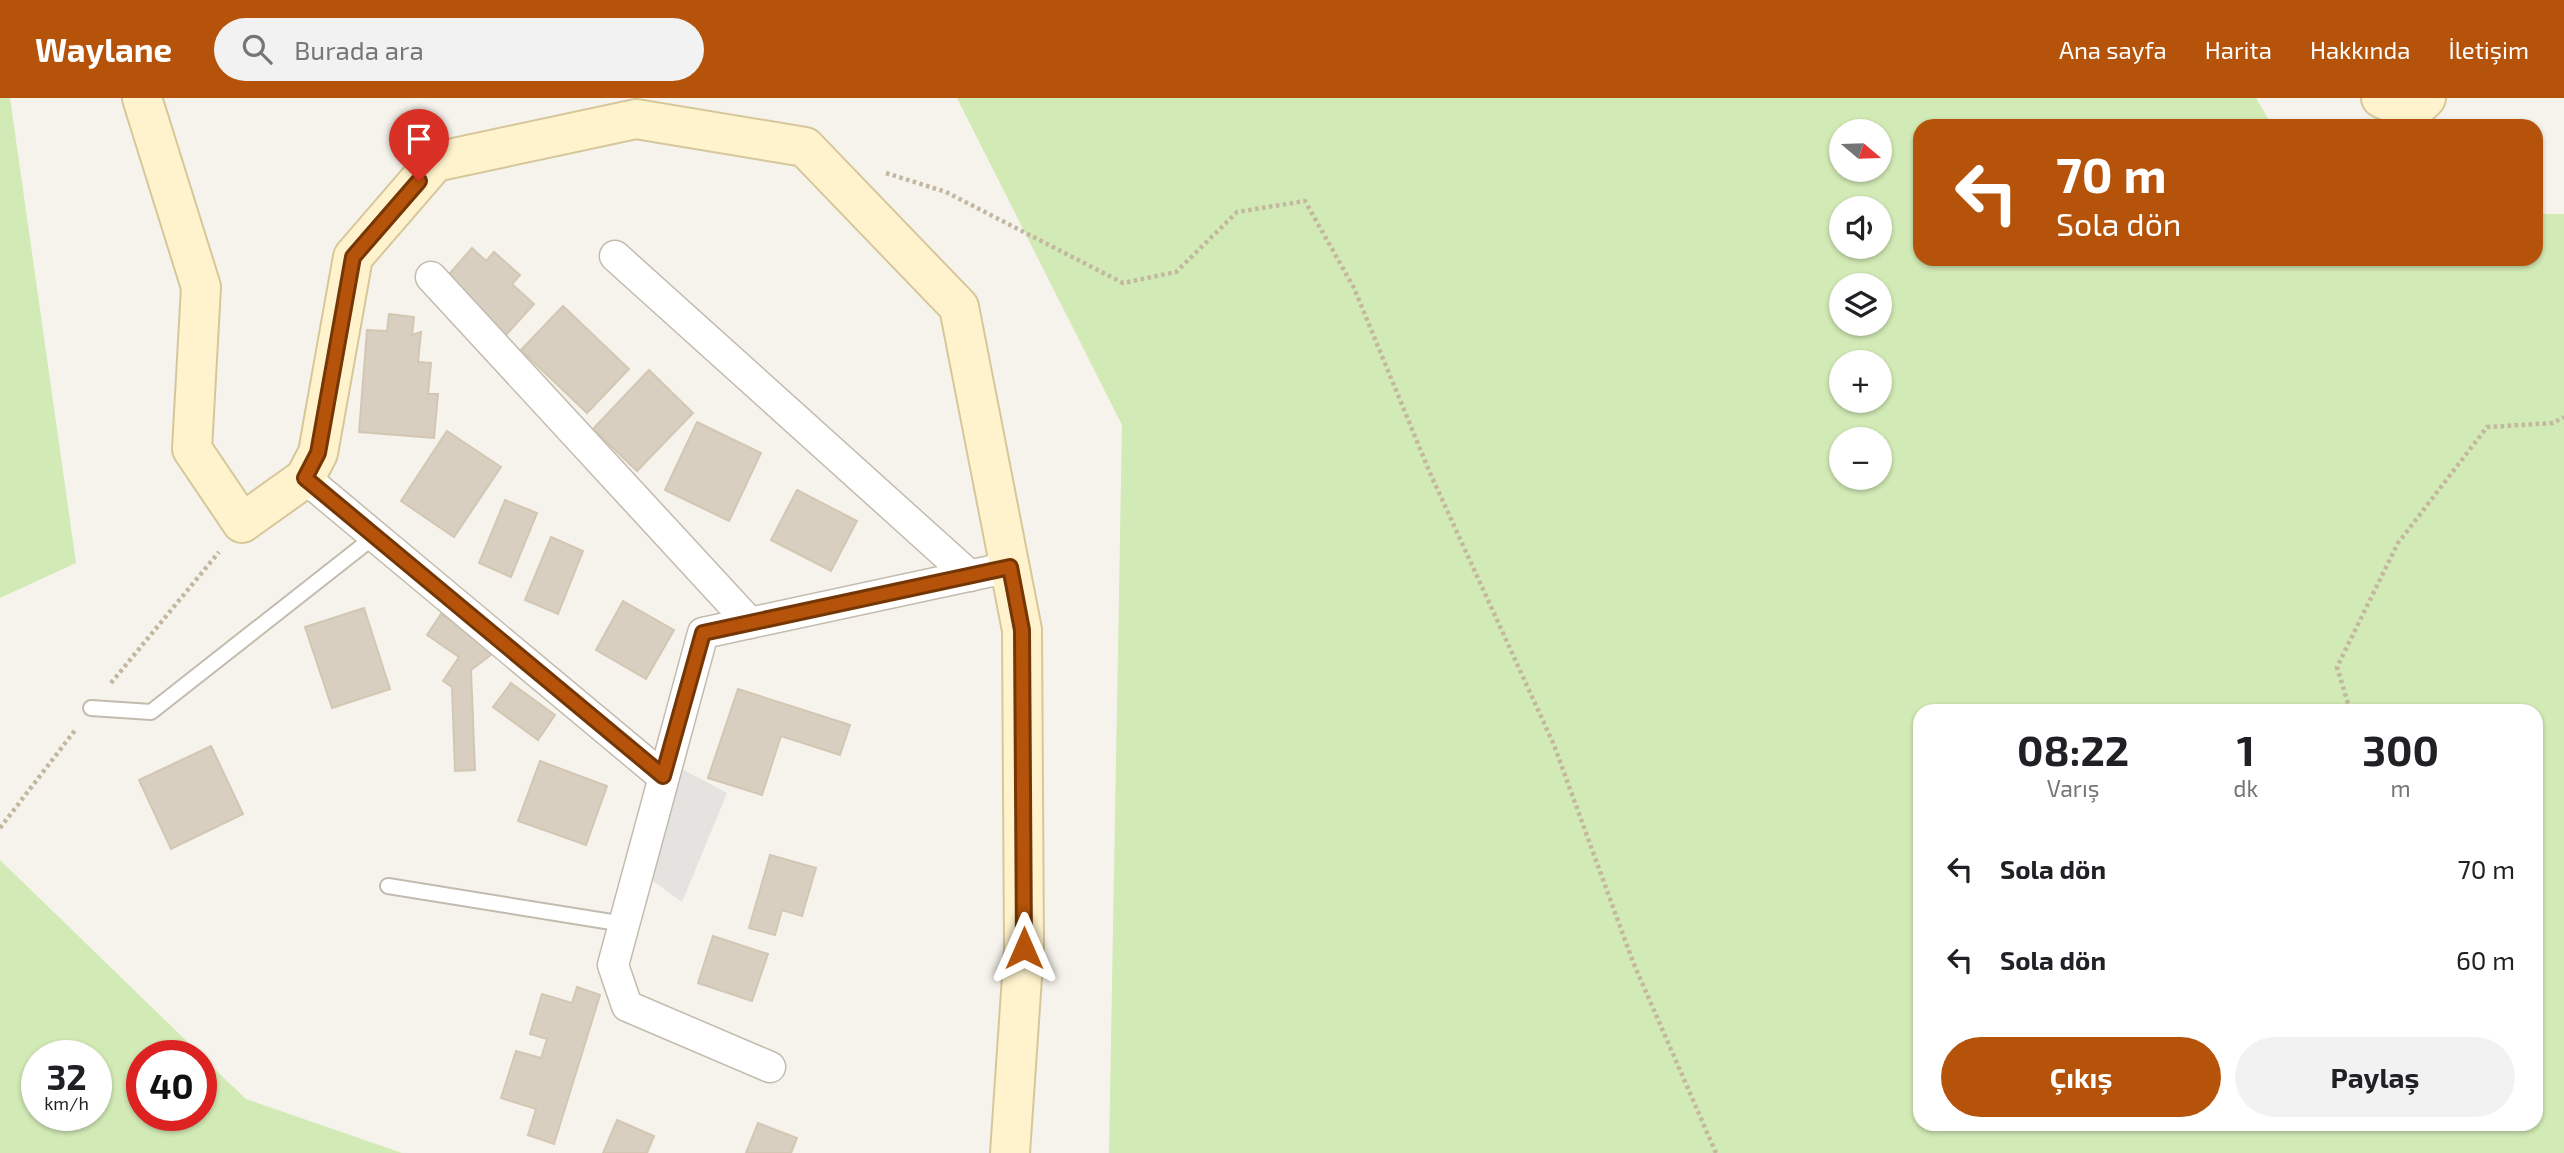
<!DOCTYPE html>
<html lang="tr">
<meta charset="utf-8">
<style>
body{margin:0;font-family:"Exo 2",sans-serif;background:#f2f2f2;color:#202124;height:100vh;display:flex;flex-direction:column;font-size:26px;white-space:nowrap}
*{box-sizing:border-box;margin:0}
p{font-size:23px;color:#757577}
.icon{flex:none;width:38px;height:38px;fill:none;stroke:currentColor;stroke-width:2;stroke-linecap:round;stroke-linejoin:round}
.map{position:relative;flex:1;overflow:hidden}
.drawer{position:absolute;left:1913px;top:606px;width:630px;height:427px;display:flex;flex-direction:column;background:#fff;border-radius:21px;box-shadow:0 2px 5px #0004}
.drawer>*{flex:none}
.banner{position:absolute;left:1913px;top:21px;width:630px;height:147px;border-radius:21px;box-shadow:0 2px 5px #0004;background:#b45309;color:#fff;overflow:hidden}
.needle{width:46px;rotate:109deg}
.buttons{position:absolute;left:1829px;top:21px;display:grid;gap:14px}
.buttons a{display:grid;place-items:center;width:63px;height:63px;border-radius:50%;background:#fff;box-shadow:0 2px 5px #0004;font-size:35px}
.speed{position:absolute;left:21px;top:942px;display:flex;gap:14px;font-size:35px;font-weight:700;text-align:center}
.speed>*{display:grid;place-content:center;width:91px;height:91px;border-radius:50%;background:#fff;box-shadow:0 2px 5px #0004;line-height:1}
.speed small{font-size:18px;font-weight:400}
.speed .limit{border:10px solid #d22;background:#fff;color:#111}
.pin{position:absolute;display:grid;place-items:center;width:60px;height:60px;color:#fff;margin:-72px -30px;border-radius:50% 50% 50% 0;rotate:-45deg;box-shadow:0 0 7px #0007}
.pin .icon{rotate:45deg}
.me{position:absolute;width:77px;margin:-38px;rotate:0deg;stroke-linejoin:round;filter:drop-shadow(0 0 5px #0008)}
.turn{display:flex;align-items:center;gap:24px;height:147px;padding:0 28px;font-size:32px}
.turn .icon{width:91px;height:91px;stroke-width:2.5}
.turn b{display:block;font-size:49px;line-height:60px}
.eta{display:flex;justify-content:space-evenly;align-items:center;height:119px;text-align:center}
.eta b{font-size:42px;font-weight:700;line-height:49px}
.cta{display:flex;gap:14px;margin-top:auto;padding:14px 28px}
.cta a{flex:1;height:80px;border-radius:42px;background:#b45309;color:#fff;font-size:28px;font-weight:700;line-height:80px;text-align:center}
.cta a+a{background:#f2f2f2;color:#202124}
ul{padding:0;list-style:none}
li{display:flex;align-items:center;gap:21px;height:91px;padding:0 28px}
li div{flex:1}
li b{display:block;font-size:26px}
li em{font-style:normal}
header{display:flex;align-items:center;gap:42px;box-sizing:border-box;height:98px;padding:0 35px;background:#b45309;color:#fff}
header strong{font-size:33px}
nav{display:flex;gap:38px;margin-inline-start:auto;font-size:24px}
.search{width:490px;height:63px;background:#f2f2f2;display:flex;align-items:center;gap:18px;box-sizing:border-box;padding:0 24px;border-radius:38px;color:#757577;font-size:26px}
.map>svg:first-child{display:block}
</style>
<header>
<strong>Waylane</strong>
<div class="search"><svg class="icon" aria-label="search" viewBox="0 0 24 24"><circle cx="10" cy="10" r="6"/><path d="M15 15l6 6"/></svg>Burada ara</div>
<nav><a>Ana sayfa</a><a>Harita</a><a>Hakkında</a><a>İletişim</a></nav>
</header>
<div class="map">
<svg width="2564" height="1055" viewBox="0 0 2564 1055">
<rect width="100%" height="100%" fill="#f6f3ec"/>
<g fill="#d2eab5" fill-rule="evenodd">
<polygon points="0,0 10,0 76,465 0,500"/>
<path d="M 957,0 L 2256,0 L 2269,22 L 2280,28 L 1920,28 L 1920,161 L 2536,161 L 2536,116 L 2564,116 L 2564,1055 L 1109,1055 L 1122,327 ZM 1841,33 L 1880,33 L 1880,72 L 1841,72 ZM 1841,110 L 1880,110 L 1880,149 L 1841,149 ZM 1841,187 L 1880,187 L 1880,226 L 1841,226 ZM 1841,264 L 1880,264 L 1880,303 L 1841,303 ZM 1841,341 L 1880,341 L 1880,380 L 1841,380 ZM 1920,612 L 2536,612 L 2536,1026 L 1920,1026 Z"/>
<path d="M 0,762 L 201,957 L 142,957 L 142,1017 L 201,1017 L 201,958 L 246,1001 L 402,1055 L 0,1055 ZM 37,957 L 96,957 L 96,1017 L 37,1017 Z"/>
</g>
<polygon fill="#e5e3e0" points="667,663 727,695 682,804 638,772"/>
<g fill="#d8cfc1" stroke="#d3c7b4" stroke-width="2">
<polygon points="472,150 486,163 494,154 520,177 512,186 534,206 506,237 444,182"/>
<polygon points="563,208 629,271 587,315 521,252"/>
<polygon points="389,216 414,219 412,237 421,234 418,264 431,265 428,296 438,296 434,340 359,334 367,232 387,233"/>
<polygon points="649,272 693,315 637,373 593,331"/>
<polygon points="697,324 761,355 729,423 665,392"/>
<polygon points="447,333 501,369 454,439 401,403"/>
<polygon points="797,392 857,423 831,473 771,442"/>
<polygon points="505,402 537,415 511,479 479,465"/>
<polygon points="551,439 583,453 558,516 525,502"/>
<polygon points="623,503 674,532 646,581 596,552"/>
<polygon points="364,510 390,591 332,610 305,529"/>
<polygon points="441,516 496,553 471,572 475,672 455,673 452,589 443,583 459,559 427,537"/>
<polygon points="511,585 555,617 538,642 493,609"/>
<polygon points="738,591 850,627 840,657 781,638 762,697 708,680"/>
<polygon points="211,648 243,716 171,751 139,682"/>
<polygon points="540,663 607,688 586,747 518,723"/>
<polygon points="770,757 816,770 802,818 782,812 775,837 749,830"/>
<polygon points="713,838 768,856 752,903 698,885"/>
<polygon points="577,889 600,897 554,1046 528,1037 536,1011 501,1000 516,953 541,960 547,941 530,936 542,896 572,905"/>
<polygon points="617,1022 654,1038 647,1055 603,1055"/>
<polygon points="758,1025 797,1040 791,1055 746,1055"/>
</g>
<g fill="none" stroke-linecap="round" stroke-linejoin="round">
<defs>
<g id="lane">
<polyline points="91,610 151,614 375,438"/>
<polyline points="388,788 624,826"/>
</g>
<g id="street">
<polyline points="615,158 970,478"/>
<polyline points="431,179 750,525"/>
<polyline points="305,380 662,678"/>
<polyline points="770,969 627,908 613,867 703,535 1010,469"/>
</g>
<g id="secondary">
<polyline points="142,0 201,189 192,351 242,425 305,380 318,355 353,159 435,64 636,21 805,49 959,209 1022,532 1024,850 1010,1055"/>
<polyline points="2381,0 2412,14 2426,0"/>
</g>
</defs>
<use href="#lane" stroke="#c2bbae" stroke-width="18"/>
<use href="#street" stroke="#c2bbae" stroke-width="33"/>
<use href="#secondary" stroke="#d6c79b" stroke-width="42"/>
<g stroke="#c4b79f" stroke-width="4.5" stroke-dasharray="3.5 3.5" stroke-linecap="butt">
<polyline points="886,75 946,94 1123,185 1176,174 1237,114 1305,103 1354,190 1430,375 1554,647 1633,864 1716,1055"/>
<polyline points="111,585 219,454"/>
<polyline points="2350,612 2337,569 2398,445 2487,329 2553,325 2564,319"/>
<polyline points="0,730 76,631"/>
</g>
<use href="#lane" stroke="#fff" stroke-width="14"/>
<use href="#street" stroke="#fff" stroke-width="30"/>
<use href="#secondary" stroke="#fff3cd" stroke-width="38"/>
</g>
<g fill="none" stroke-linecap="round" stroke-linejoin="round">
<defs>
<polyline id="route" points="419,83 353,159 318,355 305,380 663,678 703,535 1010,469 1022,532 1024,850"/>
</defs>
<use href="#route" stroke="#753606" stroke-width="18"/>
<use href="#route" stroke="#b45309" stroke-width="12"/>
</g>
</svg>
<div class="buttons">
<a><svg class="needle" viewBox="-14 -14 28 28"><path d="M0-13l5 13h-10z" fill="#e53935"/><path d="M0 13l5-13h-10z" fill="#757577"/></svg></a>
<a><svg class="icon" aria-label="sound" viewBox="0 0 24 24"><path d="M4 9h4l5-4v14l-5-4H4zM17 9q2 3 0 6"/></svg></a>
<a><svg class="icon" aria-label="layers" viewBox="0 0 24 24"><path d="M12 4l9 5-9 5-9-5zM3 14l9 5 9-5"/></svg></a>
<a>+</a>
<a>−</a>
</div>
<div class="speed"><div>32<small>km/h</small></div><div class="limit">40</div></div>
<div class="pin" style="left:419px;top:83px;background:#d93025"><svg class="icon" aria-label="arrive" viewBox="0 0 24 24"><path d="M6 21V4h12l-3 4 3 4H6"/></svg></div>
<svg class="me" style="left:1024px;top:850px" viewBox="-20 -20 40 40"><path d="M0-17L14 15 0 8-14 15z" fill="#b45309" stroke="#fff" stroke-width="4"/></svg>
<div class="banner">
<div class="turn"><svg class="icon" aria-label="left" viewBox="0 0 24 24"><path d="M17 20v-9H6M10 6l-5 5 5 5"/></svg><div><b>70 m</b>Sola dön</div></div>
</div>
<section class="drawer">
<div class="eta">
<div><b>08:22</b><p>Varış</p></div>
<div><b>1</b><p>dk</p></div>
<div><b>300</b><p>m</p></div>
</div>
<ul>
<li><svg class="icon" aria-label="left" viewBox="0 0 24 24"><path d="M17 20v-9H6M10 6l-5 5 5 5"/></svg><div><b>Sola dön</b></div><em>70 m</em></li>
<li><svg class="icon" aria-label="left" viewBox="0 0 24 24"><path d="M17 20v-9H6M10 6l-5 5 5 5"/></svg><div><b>Sola dön</b></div><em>60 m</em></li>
</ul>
<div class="cta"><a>Çıkış</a><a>Paylaş</a></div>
</section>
</div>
